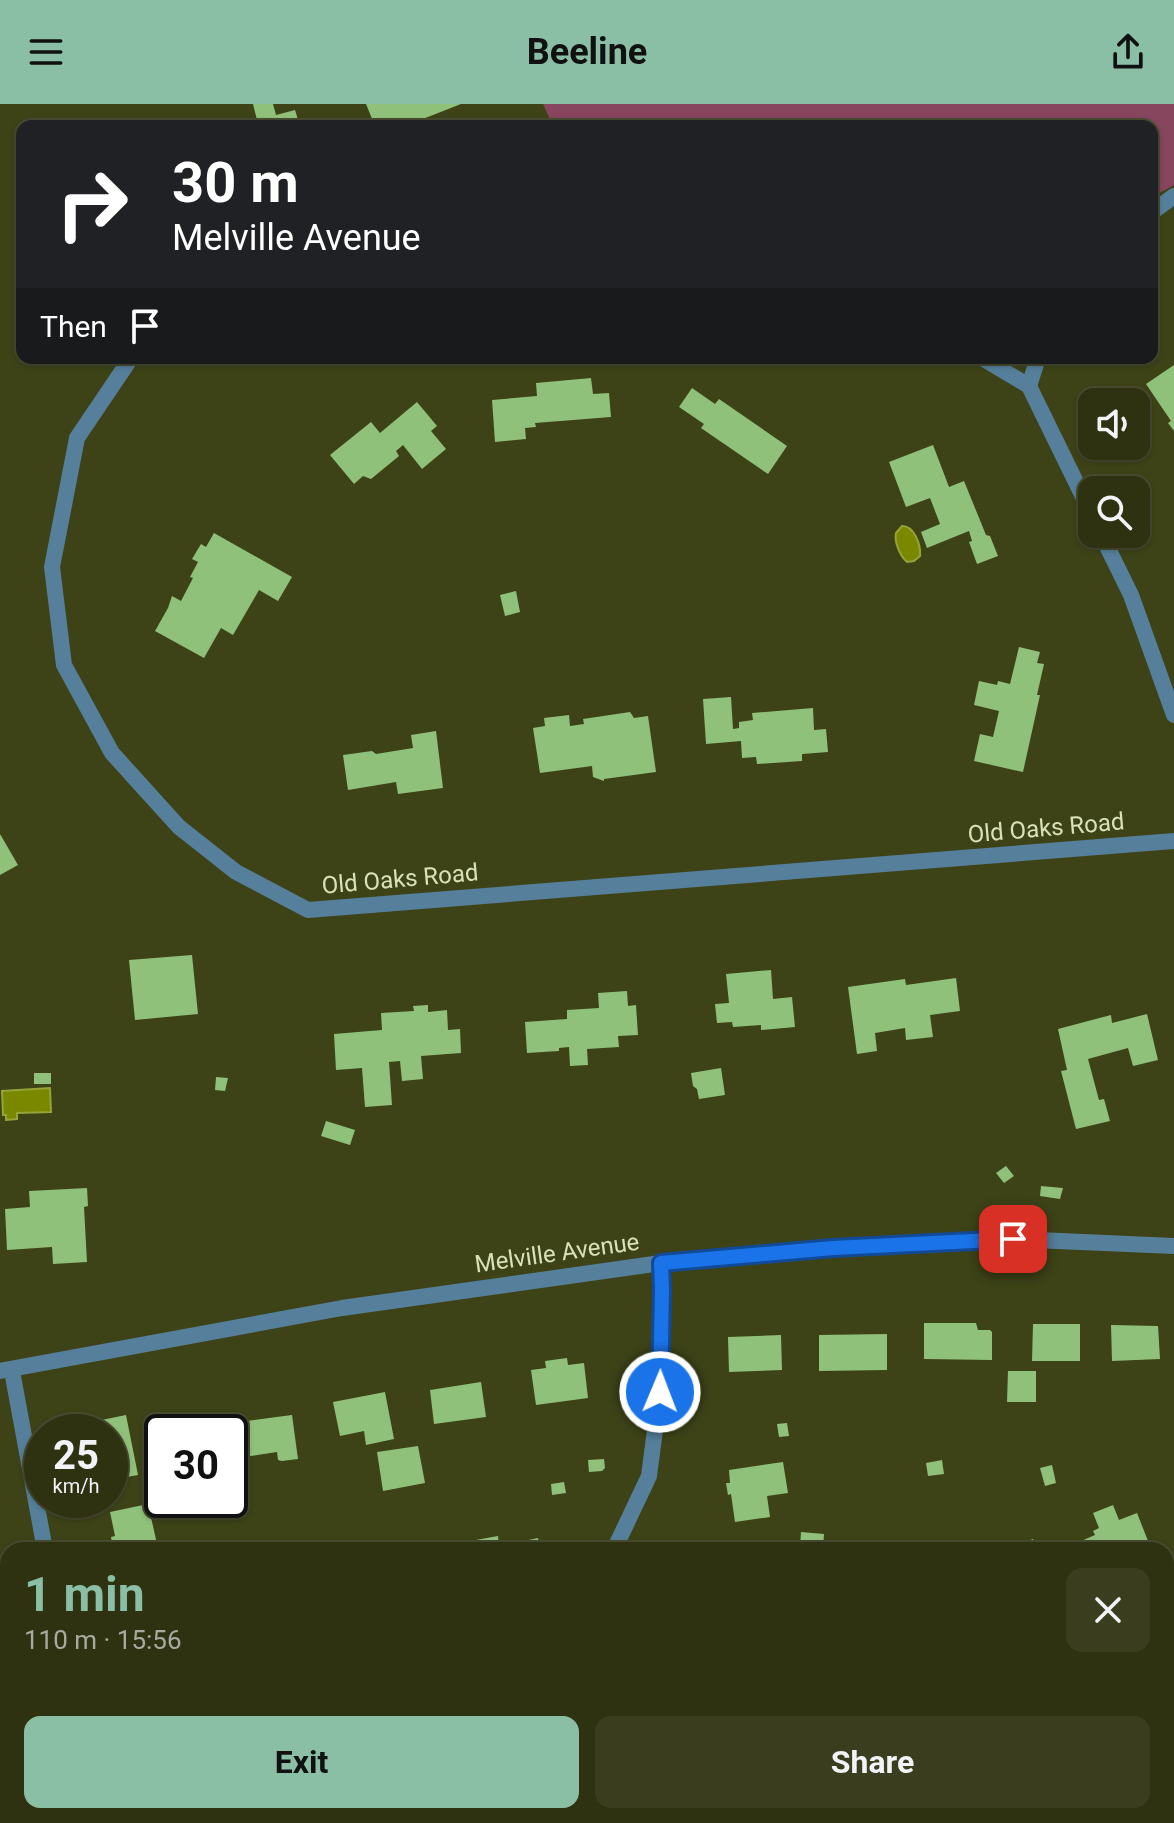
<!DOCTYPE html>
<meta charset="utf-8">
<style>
body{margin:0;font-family:Roboto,sans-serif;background:#3a3e1f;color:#f1f3f6;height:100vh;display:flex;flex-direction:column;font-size:30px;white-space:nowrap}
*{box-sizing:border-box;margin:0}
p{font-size:26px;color:#a7aa9f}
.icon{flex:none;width:44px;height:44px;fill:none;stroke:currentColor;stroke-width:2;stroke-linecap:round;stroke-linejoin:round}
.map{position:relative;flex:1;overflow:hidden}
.details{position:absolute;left:0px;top:1438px;width:1174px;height:282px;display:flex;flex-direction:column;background:#2e3211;border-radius:24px 24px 0 0;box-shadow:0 2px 6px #0004,0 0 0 2px #494d31}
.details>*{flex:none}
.hud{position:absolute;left:16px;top:16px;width:1142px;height:244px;border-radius:16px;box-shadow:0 2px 6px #0004,0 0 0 2px #494d31;background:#202124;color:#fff;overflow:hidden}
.fabs{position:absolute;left:1078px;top:284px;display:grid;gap:16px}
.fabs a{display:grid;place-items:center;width:72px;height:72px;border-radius:16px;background:#2e3211;box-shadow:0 2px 6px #0004,0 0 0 2px #494d31;font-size:40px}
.speed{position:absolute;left:24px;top:1310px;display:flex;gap:16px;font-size:40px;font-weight:700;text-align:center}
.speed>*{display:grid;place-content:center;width:104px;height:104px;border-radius:50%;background:#2e3211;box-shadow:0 2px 6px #0004,0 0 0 2px #494d31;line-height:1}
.speed small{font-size:20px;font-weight:400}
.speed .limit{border:4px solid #111;border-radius:12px;background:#fff;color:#111}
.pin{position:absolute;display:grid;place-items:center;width:68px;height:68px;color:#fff;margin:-34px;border-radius:16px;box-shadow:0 4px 12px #0006}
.me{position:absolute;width:88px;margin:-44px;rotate:1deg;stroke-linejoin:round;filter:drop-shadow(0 0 6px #0008)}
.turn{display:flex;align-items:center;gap:28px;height:168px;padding:0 24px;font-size:36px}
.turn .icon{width:104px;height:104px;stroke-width:2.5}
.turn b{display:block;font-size:56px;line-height:68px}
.then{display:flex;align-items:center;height:76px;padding:0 24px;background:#0003;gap:16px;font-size:30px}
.round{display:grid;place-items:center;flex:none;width:84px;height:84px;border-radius:16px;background:#3a3e1f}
.headline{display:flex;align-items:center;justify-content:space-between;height:136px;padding:0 24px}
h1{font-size:48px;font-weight:700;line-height:60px;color:#8abfa5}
.cta{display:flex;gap:16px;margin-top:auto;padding:16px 24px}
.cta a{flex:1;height:92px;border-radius:16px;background:#8abfa5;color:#111;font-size:32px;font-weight:700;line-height:92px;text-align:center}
.cta a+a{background:#3a3e1f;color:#f1f3f6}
header{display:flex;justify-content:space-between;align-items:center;height:104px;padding:0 24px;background:#8abfa5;color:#111;font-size:36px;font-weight:700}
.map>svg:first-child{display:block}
</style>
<header><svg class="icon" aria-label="menu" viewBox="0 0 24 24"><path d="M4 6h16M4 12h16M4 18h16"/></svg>Beeline<svg class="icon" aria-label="share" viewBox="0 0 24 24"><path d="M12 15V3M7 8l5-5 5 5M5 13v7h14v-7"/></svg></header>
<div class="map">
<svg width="1174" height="1719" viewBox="0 0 1174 1719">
<rect width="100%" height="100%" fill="#3d4317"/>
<polygon fill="#87455e" points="543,0 1174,0 1174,81 1152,93 1152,22 553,22"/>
<g fill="#7a8800" stroke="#96a338" stroke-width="2">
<path d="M 902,422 C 914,422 921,440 920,452 L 914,457 L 907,458 C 900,452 894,438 896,429 Z"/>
<polygon points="50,984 51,1008 17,1009 17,1015 6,1016 6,1011 3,1011 2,987"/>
</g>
<g fill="#90c17b">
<polygon points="253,0 273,0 276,11 295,6 300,22 231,22 240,19 242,21 257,16"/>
<polygon points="366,0 461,0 405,22 375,22"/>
<polygon points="1174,261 1174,327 1168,319 1171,317 1146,280"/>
<polygon points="591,274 593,290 609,289 611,313 535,319 536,323 525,324 526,335 495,338 492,296 537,292 536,279"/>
<polygon points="692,284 715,300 719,295 787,342 768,370 701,324 704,320 679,303"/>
<polygon points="417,298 437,322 431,327 446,345 422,365 403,341 396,347 399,352 371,375 363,372 354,380 330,351 371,318 380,329"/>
<polygon points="933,341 949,383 964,377 986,431 990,432 998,452 977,460 969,438 972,437 969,427 927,444 921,428 940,420 930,394 906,403 889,358"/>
<polygon points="214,429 292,473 278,497 259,486 233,531 221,524 204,554 155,527 168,504 172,492 181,497 193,474 190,473 198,458 192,455 201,440 206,443"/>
<polygon points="516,487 520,508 505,512 500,491"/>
<polygon points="1019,543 1040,548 1037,559 1044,560 1037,591 1040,591 1023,668 974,657 980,630 993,633 999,607 974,601 979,577 997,581 998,577 1010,580"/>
<polygon points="731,593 733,625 739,624 739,618 753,616 752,609 813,604 814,626 826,625 828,648 802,650 802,657 757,660 756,653 742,654 741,637 706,640 703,595"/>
<polygon points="630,608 634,614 648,612 656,668 604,675 604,677 593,673 592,662 540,669 533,624 545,622 544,614 569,611 570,622 584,620 583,615"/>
<polygon points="436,627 443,684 398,690 396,678 348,686 343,651 372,647 376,650 413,644 411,631"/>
<polygon points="0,730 18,761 0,771"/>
<polygon points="192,851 198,910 135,916 129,856"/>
<polygon points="771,866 773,895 792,893 795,923 761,926 761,921 733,923 732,918 717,919 715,900 729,899 726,870"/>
<polygon points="956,874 960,907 930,911 933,933 906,936 905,924 875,929 877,947 857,950 848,883 905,875 906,881"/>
<polygon points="627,887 628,902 636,901 638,931 618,932 619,943 587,945 588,961 570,962 569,943 559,944 559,947 527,949 525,918 567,915 567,906 599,904 598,889"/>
<polygon points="428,901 428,908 447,906 448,926 460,925 461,949 421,952 423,975 402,977 400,957 389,958 392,1001 365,1003 362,964 336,966 334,930 382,926 381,909 414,907 413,902"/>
<polygon points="1147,910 1158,956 1133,962 1128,944 1088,955 1099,996 1104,995 1110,1017 1076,1025 1061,967 1067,966 1058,925 1111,911 1112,919"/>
<polygon points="721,964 725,991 699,995 697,985 693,982 691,969"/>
<rect x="34" y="969" width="17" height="11"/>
<polygon points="216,973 228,974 225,987 215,986"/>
<polygon points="326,1017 355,1026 350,1041 321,1032"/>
<polygon points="1006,1062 1014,1072 1004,1079 996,1069"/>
<polygon points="1041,1082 1063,1084 1060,1095 1040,1092"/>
<polygon points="87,1084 88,1102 84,1103 87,1158 53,1160 52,1143 7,1146 5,1105 30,1103 29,1087"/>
<polygon points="924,1219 976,1219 978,1226 990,1226 992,1228 992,1256 924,1255"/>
<polygon points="1033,1220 1080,1220 1080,1257 1032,1257"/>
<polygon points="1111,1221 1158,1222 1160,1255 1112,1257"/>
<polygon points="887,1230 887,1266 819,1267 819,1231"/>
<polygon points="781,1231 782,1266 729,1268 728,1233"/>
<polygon points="567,1254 568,1261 584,1259 588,1294 536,1301 531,1266 546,1264 545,1257"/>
<polygon points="1008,1267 1036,1267 1036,1298 1007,1298"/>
<polygon points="481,1278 486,1313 434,1320 430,1286"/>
<polygon points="385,1288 394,1335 366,1341 364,1327 340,1332 333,1298"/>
<polygon points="126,1311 138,1371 110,1376 110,1328 88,1328 87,1319"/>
<polygon points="292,1311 298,1355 282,1357 278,1356 277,1348 244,1353 239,1318"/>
<polygon points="787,1319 789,1332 779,1333 777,1320"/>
<polygon points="418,1342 425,1379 383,1387 377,1348"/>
<polygon points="604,1355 605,1364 602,1367 589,1368 588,1356"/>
<polygon points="942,1356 944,1370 928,1372 926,1359"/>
<polygon points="783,1358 788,1389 767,1392 770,1413 735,1418 731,1390 728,1391 726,1379 730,1379 729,1366"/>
<polygon points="1052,1361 1056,1379 1045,1382 1040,1364"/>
<polygon points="564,1378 566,1389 552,1391 551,1380"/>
<polygon points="148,1400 157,1440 172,1437 174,1446 113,1446 111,1433 115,1432 110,1408"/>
<polygon points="1113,1401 1119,1416 1137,1409 1150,1442 1141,1446 1084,1446 1081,1437 1095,1431 1093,1427 1099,1424 1093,1409"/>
<polygon points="801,1428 824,1430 823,1445 800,1443"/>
<polygon points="498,1432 499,1442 538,1434 540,1446 478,1446 476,1436"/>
<polygon points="1033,1435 1037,1446 1004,1446"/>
<polygon points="458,1437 459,1446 410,1446 410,1444"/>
<polygon points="1174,1578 1174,1635 1166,1638 1166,1580"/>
<polygon points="450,1712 473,1712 473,1716 478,1717 478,1719 450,1719"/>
<polygon points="846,1712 872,1712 872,1713 847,1718"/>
<polygon points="887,1712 925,1712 927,1719 889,1719"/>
</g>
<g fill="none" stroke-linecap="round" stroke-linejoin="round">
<g stroke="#557f9a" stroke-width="16">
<polyline points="1152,108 1174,92"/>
<polyline points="131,254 77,334 52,463 64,561 112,649 179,723 236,768 308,806 1174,737"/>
<polyline points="982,254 1029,282 1092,411"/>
<polyline points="1029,282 1038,254"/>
<polyline points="1101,430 1131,491 1174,611"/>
<polyline points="12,1267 45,1446"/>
<polyline points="614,1446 649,1372 660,1288 662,1185 661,1159"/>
<polyline points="1166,1509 1174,1507"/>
<polyline points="1005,1712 1007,1719"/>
<polyline points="551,1719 552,1712"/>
</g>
<polyline stroke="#557f9a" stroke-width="16" points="0,1267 342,1204 661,1159 833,1144 1013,1135 1174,1142"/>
</g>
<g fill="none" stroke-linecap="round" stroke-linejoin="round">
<defs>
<polyline id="route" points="660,1288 662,1185 661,1159 833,1144 1013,1135"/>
</defs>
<use href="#route" stroke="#114b97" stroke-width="20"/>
<use href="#route" stroke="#1a73e8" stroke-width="14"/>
</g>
<g text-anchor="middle" stroke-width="8" stroke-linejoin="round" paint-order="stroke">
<g font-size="24" fill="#d9e1b9" stroke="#3d4317">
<text transform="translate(1046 724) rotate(-5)" y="8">Old Oaks Road</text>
<text transform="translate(400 775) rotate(-5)" y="8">Old Oaks Road</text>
<text transform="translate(557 1149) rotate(-8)" y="8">Melville Avenue</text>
</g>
</g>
</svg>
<div class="fabs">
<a><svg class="icon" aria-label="sound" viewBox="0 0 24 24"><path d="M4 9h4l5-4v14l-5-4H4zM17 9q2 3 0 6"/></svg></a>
<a><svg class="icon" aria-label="search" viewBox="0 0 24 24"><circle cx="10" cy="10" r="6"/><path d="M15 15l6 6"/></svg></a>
</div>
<div class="speed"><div>25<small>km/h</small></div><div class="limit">30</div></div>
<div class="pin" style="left:1013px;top:1135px;background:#d93025"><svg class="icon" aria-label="arrive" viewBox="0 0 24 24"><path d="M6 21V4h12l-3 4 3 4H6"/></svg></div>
<svg class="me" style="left:660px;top:1288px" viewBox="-20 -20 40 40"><circle r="17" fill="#1a73e8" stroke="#fff" stroke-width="3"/><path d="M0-11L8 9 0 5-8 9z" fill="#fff"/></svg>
<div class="hud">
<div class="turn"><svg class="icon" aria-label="right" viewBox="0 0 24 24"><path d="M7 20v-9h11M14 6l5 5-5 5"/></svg><div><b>30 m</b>Melville Avenue</div></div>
<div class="then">Then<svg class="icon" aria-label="arrive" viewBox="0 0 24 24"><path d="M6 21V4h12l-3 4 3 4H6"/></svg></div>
</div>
<section class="details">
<div class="headline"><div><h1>1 min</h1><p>110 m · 15:56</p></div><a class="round"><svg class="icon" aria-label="close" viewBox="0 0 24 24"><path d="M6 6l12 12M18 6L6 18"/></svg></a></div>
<div class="cta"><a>Exit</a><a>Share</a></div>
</section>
</div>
